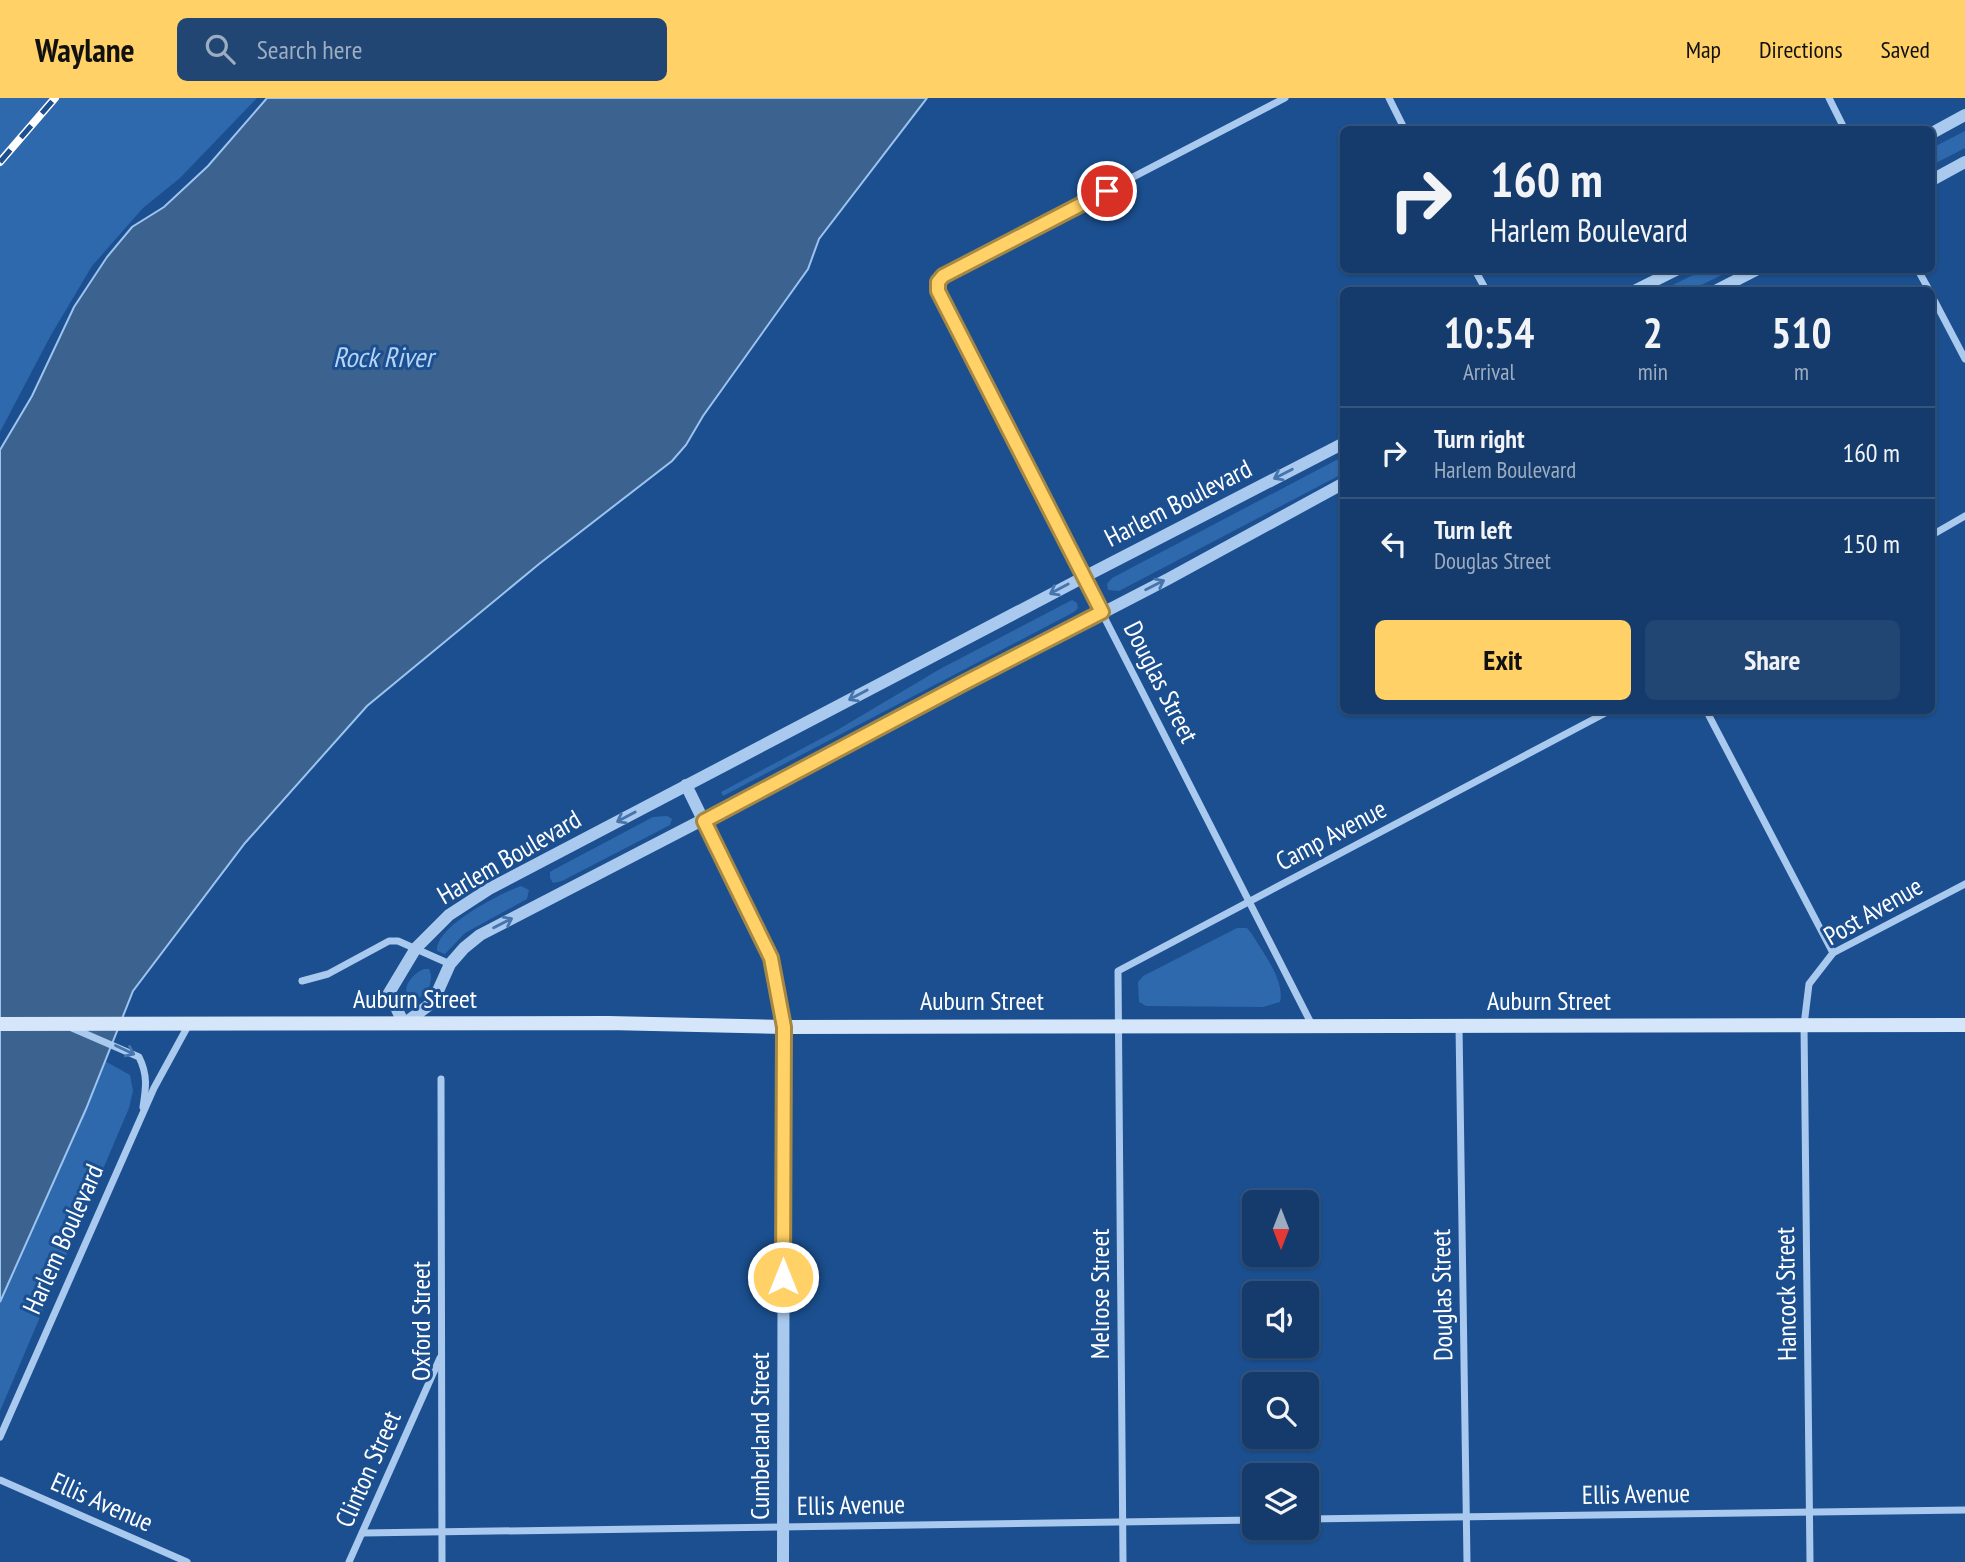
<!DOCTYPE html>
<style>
body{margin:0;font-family:"PT Sans Narrow",sans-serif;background:#214673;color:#f1f3f6;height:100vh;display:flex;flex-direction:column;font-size:26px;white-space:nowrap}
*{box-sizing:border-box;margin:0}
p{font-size:23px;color:#9dadc1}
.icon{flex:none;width:38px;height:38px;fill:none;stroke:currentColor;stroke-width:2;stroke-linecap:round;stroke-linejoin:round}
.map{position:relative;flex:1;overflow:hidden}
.panel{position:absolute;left:1340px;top:189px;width:595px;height:427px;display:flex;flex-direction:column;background:#143b6b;border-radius:10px;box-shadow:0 2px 5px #0004,0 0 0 2px #33557e}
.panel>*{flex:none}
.top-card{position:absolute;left:1340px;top:28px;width:595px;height:147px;border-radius:10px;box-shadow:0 2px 5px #0004,0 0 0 2px #33557e;background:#143b6b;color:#f1f3f6;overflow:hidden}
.needle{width:46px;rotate:180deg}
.buttons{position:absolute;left:1242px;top:1092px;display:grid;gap:14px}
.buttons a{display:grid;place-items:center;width:77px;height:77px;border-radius:10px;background:#143b6b;box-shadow:0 2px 5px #0004,0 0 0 2px #33557e;font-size:35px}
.pin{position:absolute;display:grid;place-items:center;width:60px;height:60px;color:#fff;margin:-30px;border:4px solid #fff;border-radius:50%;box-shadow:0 2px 7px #0007}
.me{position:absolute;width:77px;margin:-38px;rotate:0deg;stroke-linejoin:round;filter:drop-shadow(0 0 5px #0008)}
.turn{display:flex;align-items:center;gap:24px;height:147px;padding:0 35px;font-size:32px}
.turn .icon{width:91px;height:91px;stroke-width:2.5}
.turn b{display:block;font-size:49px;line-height:60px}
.eta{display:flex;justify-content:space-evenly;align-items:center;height:119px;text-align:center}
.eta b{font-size:42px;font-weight:700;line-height:49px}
.primary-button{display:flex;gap:14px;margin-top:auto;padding:14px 35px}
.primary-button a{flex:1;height:80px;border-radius:10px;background:#ffd166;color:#111;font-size:28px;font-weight:700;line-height:80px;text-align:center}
.primary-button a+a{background:#214673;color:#f1f3f6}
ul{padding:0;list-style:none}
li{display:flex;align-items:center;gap:21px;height:91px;padding:0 35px;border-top:2px solid #33557e}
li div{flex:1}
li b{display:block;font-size:26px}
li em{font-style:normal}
header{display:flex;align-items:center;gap:42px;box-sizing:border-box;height:98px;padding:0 35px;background:#ffd166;color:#111}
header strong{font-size:33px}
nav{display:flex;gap:38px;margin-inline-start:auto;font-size:24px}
.search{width:490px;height:63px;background:#214673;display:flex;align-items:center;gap:18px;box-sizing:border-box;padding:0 24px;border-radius:10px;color:#9dadc1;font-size:26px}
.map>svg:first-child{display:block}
</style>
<header>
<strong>Waylane</strong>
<div class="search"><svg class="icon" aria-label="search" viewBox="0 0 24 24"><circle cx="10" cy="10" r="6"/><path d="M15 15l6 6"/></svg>Search here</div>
<nav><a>Map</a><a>Directions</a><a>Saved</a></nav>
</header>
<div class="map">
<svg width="1965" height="1464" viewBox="0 0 1965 1464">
<rect width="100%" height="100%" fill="#1b4f8f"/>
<g fill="#2e69ad">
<polygon points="0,0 257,0 180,80 143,110 92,168 51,237 0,334"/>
<polygon points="1965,33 1965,50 1932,67 1932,50"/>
<polygon points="1703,172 1732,172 1691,192 1663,192"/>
<polygon points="1344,358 1344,375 1119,493 1108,492 1107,486 1112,480"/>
<polygon points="1072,502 1077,505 1078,510 1074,514 723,698 721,694 839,631 940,571"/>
<polygon points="667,718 672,721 670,727 562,783 553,785 550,780 550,774 555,771 653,719"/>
<path d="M 521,788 L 529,792 L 527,801 L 465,835 L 445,856 L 437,853 C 434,829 501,795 521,788 Z"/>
<path d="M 1237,830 L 1247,830 L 1252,836 C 1263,855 1285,882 1280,904 L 1263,909 L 1146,908 L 1139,904 L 1138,884 L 1143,878 Z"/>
<path d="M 424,871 L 429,871 C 434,880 429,897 418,900 L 406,893 C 406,883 416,874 424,871 Z"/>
<polygon points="105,963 130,977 133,993 129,1010 0,1313 0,1203"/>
</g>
<polygon fill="#3c6290" stroke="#9cc4f0" stroke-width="2" points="267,0 927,0 819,141 808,171 703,318 686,347 672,363 539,466 367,608 245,745 133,893 86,1011 0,1204 0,352 32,298 74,209 107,159 132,129 164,109 208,68"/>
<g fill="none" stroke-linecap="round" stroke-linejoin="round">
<g stroke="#a9c9ee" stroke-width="7">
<polyline points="1285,0 943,178 938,184 938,193 1312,927"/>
<polyline points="1389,0 1405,32"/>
<polyline points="1829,0 1845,32"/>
<polyline points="1475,172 1486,192"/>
<polyline points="1918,172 1929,192"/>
<polyline points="1932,198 1965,261"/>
<polyline points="1932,437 1965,418"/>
<polyline points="1706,612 1833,855"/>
<polyline points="302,883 328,876 389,843 398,843 450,866"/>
<polyline points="1459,928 1467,1464"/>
<path d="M 72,930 L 139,959 C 148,977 146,990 143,1009"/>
<polyline points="441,981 442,1464"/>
<polyline points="0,1339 154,990 189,926"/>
<polyline points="0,1382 187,1464"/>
<polyline points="1307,1421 1965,1412"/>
<polyline points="363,1435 1255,1422"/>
<polyline points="349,1464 440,1260"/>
<polyline points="1123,1464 1118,873 1611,612"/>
<polyline points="1810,1464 1804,927 1809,886 1833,855 1965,786"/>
</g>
<g stroke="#a9c9ee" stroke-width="12">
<polyline points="1932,35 1965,17"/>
<polyline points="1932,82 1965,64"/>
<polyline points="1636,192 1676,172"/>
<polyline points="1717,192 1756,172"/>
<polyline points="1344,345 1084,479 489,791 449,817 416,850 389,895 404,926 433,904 450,866 464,850 480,837 1168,481 1344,385"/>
<polyline points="686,687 771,861 784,929 783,1464"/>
</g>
<polyline stroke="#d6e6fa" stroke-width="14" points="0,926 608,925 784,929 1965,927"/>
<defs>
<polyline id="rail" points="0,64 55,0"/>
</defs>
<use href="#rail" stroke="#fff" stroke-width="8"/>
<use href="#rail" stroke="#1b4f8f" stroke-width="5" stroke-dasharray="16" stroke-linecap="butt"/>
</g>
<defs><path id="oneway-shaft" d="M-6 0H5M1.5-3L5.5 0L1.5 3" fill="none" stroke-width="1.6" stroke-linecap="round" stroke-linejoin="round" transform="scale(1.75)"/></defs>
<g stroke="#4674ac">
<use href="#oneway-shaft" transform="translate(1283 376) rotate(153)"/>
<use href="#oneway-shaft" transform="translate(1155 487) rotate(-27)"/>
<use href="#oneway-shaft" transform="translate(1059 491) rotate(152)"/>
<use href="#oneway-shaft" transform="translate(858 597) rotate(152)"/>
<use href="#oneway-shaft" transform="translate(626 719) rotate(152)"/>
<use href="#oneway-shaft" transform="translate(503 825) rotate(-27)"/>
<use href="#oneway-shaft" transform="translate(125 952) rotate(25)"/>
</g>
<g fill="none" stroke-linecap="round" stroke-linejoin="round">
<defs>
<polyline id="route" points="783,1179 784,929 771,860 704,723 964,585 1102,514 938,193 938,184 943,178 1107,93"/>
</defs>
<use href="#route" stroke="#a68842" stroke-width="18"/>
<use href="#route" stroke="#ffd166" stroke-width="12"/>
</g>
<g text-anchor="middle" stroke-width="6" stroke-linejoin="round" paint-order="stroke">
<g font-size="26" fill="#fff" stroke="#1b4f8f">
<text transform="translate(1178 405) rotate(-27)" y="9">Harlem Boulevard</text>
<text transform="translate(1161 584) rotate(63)" y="9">Douglas Street</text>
<text transform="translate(1331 737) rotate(-28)" y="9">Camp Avenue</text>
<text transform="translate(509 759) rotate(-30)" y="9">Harlem Boulevard</text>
<text transform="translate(1873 813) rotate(-30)" y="9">Post Avenue</text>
<text x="415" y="910">Auburn Street</text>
<text x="982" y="912">Auburn Street</text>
<text x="1549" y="912">Auburn Street</text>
<text transform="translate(63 1141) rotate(-66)" y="9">Harlem Boulevard</text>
<text transform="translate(1100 1196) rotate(-90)" y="9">Melrose Street</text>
<text transform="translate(1786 1196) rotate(-91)" y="9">Hancock Street</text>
<text transform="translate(1442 1197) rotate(-91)" y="9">Douglas Street</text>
<text transform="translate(421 1223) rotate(-90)" y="9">Oxford Street</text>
<text transform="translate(760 1338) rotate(-90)" y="9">Cumberland Street</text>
<text transform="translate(368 1371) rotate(-66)" y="9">Clinton Street</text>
<text transform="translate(1636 1396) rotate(-1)" y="9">Ellis Avenue</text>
<text transform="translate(102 1404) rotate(24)" y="9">Ellis Avenue</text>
<text transform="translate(851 1407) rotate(-1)" y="9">Ellis Avenue</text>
</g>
<g font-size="28" font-style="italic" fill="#b5d3f5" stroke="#1b4f8f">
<text x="383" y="269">Rock River</text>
</g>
</g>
</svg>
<div class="buttons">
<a><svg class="needle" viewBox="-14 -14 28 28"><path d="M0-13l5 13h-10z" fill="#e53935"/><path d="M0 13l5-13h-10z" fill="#9dadc1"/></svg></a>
<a><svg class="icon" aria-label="sound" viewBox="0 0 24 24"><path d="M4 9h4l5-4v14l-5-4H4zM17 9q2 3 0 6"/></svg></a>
<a><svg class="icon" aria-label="search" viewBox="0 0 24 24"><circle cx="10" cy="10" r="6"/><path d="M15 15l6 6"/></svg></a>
<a><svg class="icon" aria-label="layers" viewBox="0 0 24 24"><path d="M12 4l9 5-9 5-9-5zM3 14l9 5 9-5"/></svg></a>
</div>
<div class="pin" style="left:1107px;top:93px;background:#d93025"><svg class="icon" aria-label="arrive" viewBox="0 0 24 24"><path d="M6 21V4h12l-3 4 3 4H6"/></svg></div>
<svg class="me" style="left:783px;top:1179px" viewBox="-20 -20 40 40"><circle r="17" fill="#ffd166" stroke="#fff" stroke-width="3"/><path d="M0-11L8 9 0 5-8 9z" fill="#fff"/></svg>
<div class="top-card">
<div class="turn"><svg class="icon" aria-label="right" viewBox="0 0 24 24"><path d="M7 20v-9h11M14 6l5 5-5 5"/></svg><div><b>160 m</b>Harlem Boulevard</div></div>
</div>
<section class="panel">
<div class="eta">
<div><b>10:54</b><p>Arrival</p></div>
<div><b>2</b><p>min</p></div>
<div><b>510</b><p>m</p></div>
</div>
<ul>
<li><svg class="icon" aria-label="right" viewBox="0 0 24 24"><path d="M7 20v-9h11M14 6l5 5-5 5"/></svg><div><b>Turn right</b><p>Harlem Boulevard</p></div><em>160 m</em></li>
<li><svg class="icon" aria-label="left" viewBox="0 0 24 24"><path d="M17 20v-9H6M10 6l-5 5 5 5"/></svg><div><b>Turn left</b><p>Douglas Street</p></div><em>150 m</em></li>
</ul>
<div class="primary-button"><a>Exit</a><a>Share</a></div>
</section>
</div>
